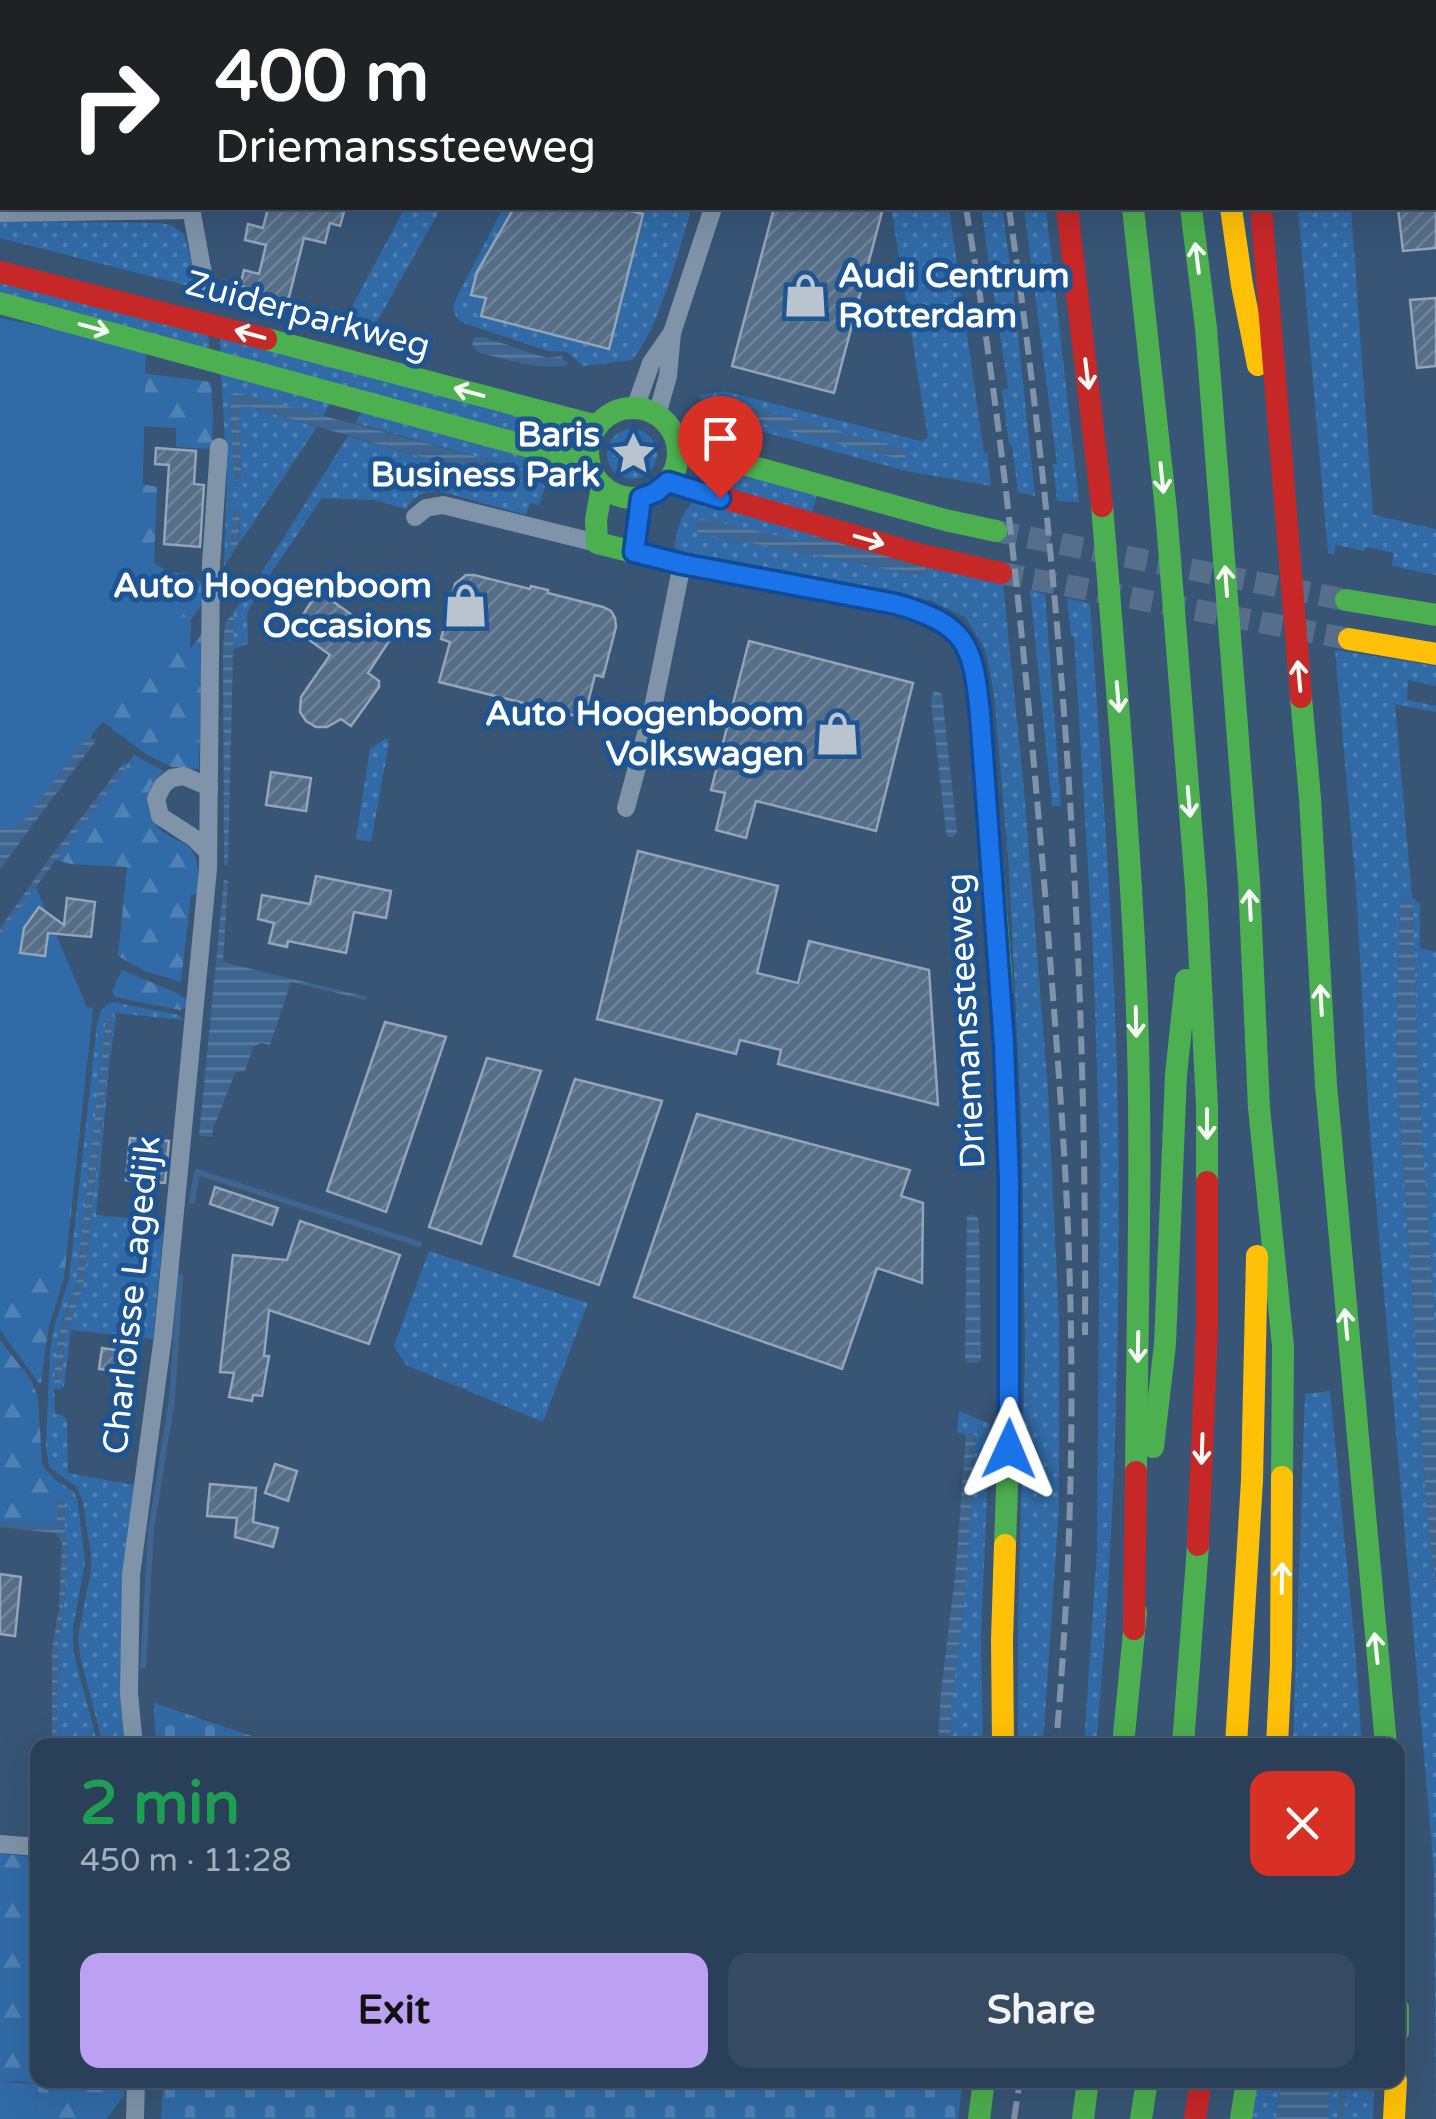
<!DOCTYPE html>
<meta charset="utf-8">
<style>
body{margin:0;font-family:"Varela Round",sans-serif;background:#364b61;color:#f1f3f6;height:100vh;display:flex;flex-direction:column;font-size:38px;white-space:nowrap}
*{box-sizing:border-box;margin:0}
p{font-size:32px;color:#a5afba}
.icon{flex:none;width:55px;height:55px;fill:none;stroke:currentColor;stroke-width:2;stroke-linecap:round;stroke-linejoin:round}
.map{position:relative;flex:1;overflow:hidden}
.drawer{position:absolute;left:30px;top:1738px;width:1375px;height:350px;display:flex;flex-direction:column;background:#2a4058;border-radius:20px;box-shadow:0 10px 40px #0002,0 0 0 2px #46596e}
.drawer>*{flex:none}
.hud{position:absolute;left:0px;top:0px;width:1438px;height:210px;box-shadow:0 10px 40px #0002,0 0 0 2px #46596e;background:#202124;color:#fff;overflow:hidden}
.pin{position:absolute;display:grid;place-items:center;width:85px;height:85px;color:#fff;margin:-102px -42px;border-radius:50% 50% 50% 0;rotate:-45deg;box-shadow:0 0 10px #0007}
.pin .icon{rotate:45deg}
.me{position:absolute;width:110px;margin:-55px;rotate:1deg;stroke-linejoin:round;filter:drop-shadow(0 0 8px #0008)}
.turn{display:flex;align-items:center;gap:35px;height:210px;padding:0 50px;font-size:45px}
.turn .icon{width:130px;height:130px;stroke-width:2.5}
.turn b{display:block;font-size:70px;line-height:85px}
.round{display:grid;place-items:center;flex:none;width:105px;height:105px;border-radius:20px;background:#364b61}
.overview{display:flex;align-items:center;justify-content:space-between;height:170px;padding:0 50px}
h1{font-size:60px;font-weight:700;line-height:75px;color:#1e9e55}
.cta{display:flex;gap:20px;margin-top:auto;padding:20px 50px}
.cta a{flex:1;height:115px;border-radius:20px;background:#bca0f2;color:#111;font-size:40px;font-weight:700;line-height:115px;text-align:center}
.cta a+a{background:#364b61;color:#f1f3f6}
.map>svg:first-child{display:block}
</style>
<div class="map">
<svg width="1436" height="2119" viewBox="0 0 1436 2119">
<defs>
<pattern id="grass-dots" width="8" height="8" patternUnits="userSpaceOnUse" patternTransform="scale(2.5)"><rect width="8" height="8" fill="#316ba7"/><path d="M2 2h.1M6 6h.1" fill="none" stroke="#5081b4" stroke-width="1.8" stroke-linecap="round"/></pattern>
<pattern id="forest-firs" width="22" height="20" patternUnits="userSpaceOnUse" patternTransform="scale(2.5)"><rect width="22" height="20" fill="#316ba7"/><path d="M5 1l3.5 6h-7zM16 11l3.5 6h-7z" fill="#5081b4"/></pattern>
<pattern id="cemetery-stones" width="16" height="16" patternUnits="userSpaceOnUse" patternTransform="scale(2.5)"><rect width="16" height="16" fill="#316ba7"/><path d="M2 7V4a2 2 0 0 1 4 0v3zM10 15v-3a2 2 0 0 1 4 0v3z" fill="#5081b4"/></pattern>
<pattern id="water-rules" width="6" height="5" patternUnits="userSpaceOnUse" patternTransform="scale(2.5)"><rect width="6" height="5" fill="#3d658f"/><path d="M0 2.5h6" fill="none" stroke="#5a7ca0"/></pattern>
<pattern id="building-hatch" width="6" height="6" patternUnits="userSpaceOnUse" patternTransform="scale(2.5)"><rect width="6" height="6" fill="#566e88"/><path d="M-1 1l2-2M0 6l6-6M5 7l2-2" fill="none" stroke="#6f849a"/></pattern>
</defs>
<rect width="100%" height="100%" fill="#385576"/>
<g fill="url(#grass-dots)" fill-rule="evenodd">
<polygon points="405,208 441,208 374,327 344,321"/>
<path d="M 503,208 L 692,208 C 678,251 660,327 632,360 L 583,366 L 567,352 L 548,351 L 464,323 L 456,317 L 453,305 Z"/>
<path d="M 891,208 L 949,208 L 984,453 L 987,453 L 987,451 L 991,486 L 906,471 L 738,425 C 723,418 705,412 699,395 L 724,391 L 920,441 L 928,438 Z"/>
<polygon points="981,208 1002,208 1012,279 1035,496 1018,492 1012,446 1009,445 1002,390 1008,388"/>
<polygon points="1024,208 1046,208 1079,502 1057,501 1053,464 1057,464"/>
<polygon points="1298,208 1351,208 1373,515 1436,529 1436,575 1392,566 1394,553 1366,547 1364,551 1336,545 1334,554 1328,553"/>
<polygon points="49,221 158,223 172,225 184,234 198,286 193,287 0,238 0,222"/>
<polygon points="0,281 208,334 210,353 0,295"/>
<polygon points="220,336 548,420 542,441 220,353"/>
<polygon points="221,372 333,399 323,416 238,394 232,397 230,401 234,481 241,480 239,408 247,406 317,427 239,544 240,511 233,511 231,555 224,566 227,478"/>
<path d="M 364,408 L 534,460 L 538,480 L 545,486 L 539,505 L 530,503 L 526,515 L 443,492 C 425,490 416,494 406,509 L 375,500 L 322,498 L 256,595 L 247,614 L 248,643 L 233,650 L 234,611 L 255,583 L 348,436 L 491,477 L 518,468 L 355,423 Z"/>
<circle cx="632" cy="454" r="25"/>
<polygon points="708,462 818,491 812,512 704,484"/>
<path d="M 697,499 L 819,534 L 820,538 L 803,541 L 699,533 L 923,576 L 927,565 L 1003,584 L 1024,790 L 1048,1091 L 1059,1320 L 1059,1506 L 1043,1745 L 1018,1745 L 1018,1622 L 1025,1356 L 1022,1137 L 1009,869 L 994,694 L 987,657 L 983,645 L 966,618 L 932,601 L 685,553 L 676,549 L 674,545 C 679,527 681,510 697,499 Z"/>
<polygon points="1030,590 1045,594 1061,806 1052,806"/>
<path d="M 1067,598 L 1090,604 C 1102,775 1115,946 1118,1118 C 1121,1327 1115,1537 1096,1745 L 1084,1745 L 1097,1551 L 1100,1159 L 1093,949 L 1074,636 L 1071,636 Z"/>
<polygon points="1335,650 1436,666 1436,686 1408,680 1407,700 1436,706 1436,712 1395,704 1412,897 1420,904 1420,948 1436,952 1436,1344 1418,1073 1413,905 1404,900 1400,905 1396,1058 1427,1514 1436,1589 1436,2119 1434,1871 1369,1120 1356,887"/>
<polygon points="386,738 389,743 371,842 356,839 370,749"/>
<path d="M 112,1002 L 178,1015 L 184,1020 L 114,1013 L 116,1018 L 109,1066 L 96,1215 L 137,1219 L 137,1231 L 163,1233 L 153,1339 L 71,1330 L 64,1386 L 60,1389 L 54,1389 L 55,1414 L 63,1415 L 67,1421 L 68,1473 L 134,1485 C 121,1571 120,1659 125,1745 L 103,1745 L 80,1656 L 78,1637 L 91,1570 L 91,1555 L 83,1502 L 77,1487 L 49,1467 L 46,1445 L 50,1350 L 55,1324 L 69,1279 L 97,1024 L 101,1010 ZM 106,1020 L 113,1021 L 83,1287 L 65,1339 L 61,1383 L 61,1326 L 76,1285 Z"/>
<polygon points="429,1251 588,1303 543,1422 406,1365 394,1346"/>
<polygon points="1330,1391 1355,1647 1362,1745 1293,1745 1305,1394"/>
<polygon points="959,1411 990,1424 981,1635 983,1745 950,1745 951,1711 966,1584 976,1437 970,1432 966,1435 957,1432"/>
<polygon points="56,1480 74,1492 78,1502 85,1563 73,1627 73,1651 98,1745 57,1745 58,1648 65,1596 68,1546 65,1539 65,1501 59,1498"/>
<polygon points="1256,2080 1374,2080 1373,2119 1251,2119"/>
</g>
<g fill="url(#forest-firs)">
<polygon points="141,373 211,382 213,413 212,449 176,447 176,428 142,426 141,484 157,487 154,562 139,573 188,573 203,584 203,603 191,619 190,649 202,633 199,769 172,767 149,756 100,720"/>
<path d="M 134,755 L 164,771 C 144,788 141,814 163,832 C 171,839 183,840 190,848 C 201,862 198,879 197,894 L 191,895 L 181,982 L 145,971 L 118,956 L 127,867 L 71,864 L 55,860 Z"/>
<polygon points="122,970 177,993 186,999 186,1007 180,1010 115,997 112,991"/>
<polygon points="0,997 93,1008 64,1278 48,1330 41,1383 38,1382 0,1330"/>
<path d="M 0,1340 L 31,1380 L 38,1397 L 42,1464 C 46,1472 54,1476 57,1483 C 62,1495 57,1513 56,1526 L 0,1522 Z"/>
<polygon points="0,1853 37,1858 38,2080 124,2080 124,2096 106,2119 37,2119 38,2084 19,2081 0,2082"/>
</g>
<g fill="url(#cemetery-stones)">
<polygon points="154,1703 278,1745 156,1745"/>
<polygon points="163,2080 963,2080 958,2119 161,2119"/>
</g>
<g fill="#316ba7">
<polygon points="0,318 146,348 141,554 199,593 15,838 92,1019 67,1238 0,1292"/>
<polygon points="0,2082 38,2084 37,2119 0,2119"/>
</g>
<g fill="url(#water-rules)">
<path d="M 474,337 L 483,337 L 547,358 L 561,356 L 568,365 C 540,371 507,359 480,353 L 472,346 Z"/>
<polygon points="238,393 518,468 525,470 525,477 519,483 491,477 247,406 239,408 241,480 234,481 230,401 234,395"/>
<polygon points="744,405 902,449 907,453 906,457 903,460 736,417 735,413 738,406"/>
<polygon points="237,509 240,511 234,611 228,865 224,865 223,650 233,510"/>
<polygon points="702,519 803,541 820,538 927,565 923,576 699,533 696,530 698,520"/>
<polygon points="934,690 942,694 957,832 954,837 948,837 946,831 931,701"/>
<polygon points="91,738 96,739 125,759 126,768 0,934 0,830 16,827 26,818 85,740"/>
<polygon points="224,880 228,881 223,962 367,997 366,1000 291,982 270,1045 261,1043 253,1047 245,1071 235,1073 213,1129 212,1137 199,1136"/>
<polygon points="1404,900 1409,900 1413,905 1418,1073 1436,1344 1436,1589 1427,1514 1396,1058 1400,905"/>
<polygon points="964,935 973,1105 964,1106 954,936"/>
<polygon points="106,1019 113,1020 83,1287 65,1339 61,1383 54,1383 58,1337 76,1285"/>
<polygon points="970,1214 977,1217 979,1221 981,1359 977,1363 968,1363 965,1359 967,1217"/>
<polygon points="970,1432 976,1436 966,1584 951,1711 950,1745 938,1745 941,1692 956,1567 966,1435"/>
<polygon points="59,1498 65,1501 65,1539 68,1546 65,1596 58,1648 57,1745 52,1745 52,1649 59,1608 62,1542 55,1533 0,1527 0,1522 56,1526"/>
<polygon points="1282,2080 1330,2080 1328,2119 1276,2119"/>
</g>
<g fill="#385576">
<polygon points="244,536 239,604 221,629 226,563"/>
<polygon points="100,735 129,756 49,859 0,928 0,869"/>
</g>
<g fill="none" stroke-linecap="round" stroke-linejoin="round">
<g stroke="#3d658f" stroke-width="6">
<polyline points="192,1201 197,1172 419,1244"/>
<polyline points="143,1666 151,1530 172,1399 180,1277"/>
<polyline points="1341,2119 1343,2080"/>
</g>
</g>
<g fill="url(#building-hatch)" stroke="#94a5b7" stroke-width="2.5">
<polygon points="268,208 345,208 340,226 330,223 325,243 304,238 287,305 249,296 250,288 240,286 244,270 259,274 266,245 245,240 248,224 263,228"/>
<polygon points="514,208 619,208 643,214 609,349 481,316 486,298 471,295 477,272"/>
<polygon points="774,208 883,208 834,393 732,366"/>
<polygon points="1398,208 1436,208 1436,248 1403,251"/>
<polygon points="1436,298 1436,366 1417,368 1410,300"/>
<polygon points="156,448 196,451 194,484 204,485 200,547 164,544 169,465 155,464"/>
<polygon points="466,575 474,575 530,589 531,586 548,590 548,593 603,607 611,611 615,618 616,627 603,677 595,675 584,718 439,682 450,642 441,639 455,584"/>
<polygon points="318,591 389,641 368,673 379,681 379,687 351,726 341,719 327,727 316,727 306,721 300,712 301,697 330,655 294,629"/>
<polygon points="749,641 913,683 876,831 756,801 746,838 716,830 725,793 711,790"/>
<polygon points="271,772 311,778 306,811 266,805"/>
<polygon points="638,851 778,886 757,973 798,983 809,941 929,970 938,1105 778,1064 781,1050 740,1040 736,1054 597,1019"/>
<polygon points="316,876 391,891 386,918 354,912 346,953 288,941 287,947 269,943 274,923 258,919 262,895 310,904"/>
<polygon points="67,898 95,902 91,937 48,933 45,956 20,953 24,928 39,907 64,925"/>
<polygon points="385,1022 446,1037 386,1212 327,1191"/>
<polygon points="487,1058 541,1071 481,1244 429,1227"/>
<polygon points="575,1079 662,1101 599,1285 514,1256"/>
<polygon points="697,1114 910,1170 901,1196 923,1203 922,1283 877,1268 842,1369 634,1297"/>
<polygon points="130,1138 169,1141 165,1183 126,1180"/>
<polygon points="215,1187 278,1208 272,1225 210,1204"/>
<polygon points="300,1221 400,1255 369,1344 269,1310 264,1356 269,1356 262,1396 253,1395 252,1401 229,1397 234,1373 220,1372 233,1255 287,1260"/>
<polygon points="102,1348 129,1352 128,1356 134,1360 127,1364 126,1372 99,1369"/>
<polygon points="275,1464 297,1471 288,1501 265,1493"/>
<polygon points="210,1484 256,1488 253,1522 278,1528 273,1547 235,1537 237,1518 207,1516"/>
<polygon points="0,1574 21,1577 15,1636 0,1634"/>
</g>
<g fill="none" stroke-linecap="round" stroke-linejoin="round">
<g stroke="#566e8b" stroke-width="22" stroke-dasharray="22 11" stroke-linecap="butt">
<polyline points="996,531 1346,600"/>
<polyline points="1001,573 1349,639"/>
</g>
<g stroke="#7f94a9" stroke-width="18">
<polyline points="190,0 190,2"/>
<polyline points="781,2 782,0"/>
<polyline points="191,208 206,290"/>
<polyline points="0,213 191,210"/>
<polyline points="635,408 651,363 672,333"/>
<polyline points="657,415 668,376 672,333 713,208"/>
<polyline points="415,517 426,508 443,505 597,543"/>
<polyline points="626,808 653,708 682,564"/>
<polyline points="208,852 194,838 160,816 156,799 163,785 172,778 184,776 209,787"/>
<polyline points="134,1745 129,1694 131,1575 163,1336 208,869 211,564 219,447"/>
<polyline points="0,1844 38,1847"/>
<polyline points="135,2119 136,2080"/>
</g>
<g stroke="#4caf50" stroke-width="22">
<polyline points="1041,0 1041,2"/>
<polyline points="1109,0 1109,2"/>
<polyline points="1201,0 1202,2"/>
<polyline points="1242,0 1242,2"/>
<polyline points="1133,208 1166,510 1196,887 1207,1106 1207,1182"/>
<polyline points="1191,208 1206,328 1249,881 1259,1108 1283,1346 1282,1477"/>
<polyline points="0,303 589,463"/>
<polyline points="266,339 597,426"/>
<circle cx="633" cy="453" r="45"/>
<polyline points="678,446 945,520 996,531"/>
<polyline points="602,486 596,520 597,543 682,564 896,605 940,620 955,631 963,642 973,665 980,713 1001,972 1009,1181 1010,1402 1005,1545"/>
<path d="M 1102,506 C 1115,666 1129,825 1136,985 C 1143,1147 1137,1310 1136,1472"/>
<polyline points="634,552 641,498"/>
<polyline points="1346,600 1436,615"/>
<polyline points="1301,697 1310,798 1326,1085 1386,1745"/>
<polyline points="1153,1447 1165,1344 1176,1075 1186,980"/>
<polyline points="1123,1745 1136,1612"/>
<polyline points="1183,1745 1198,1545"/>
<polyline points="1398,2008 1398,2032"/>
<polyline points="979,2119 984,2080"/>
<polyline points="1083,2119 1088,2080"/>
<polyline points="1141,2119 1147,2080"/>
<polyline points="1241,2119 1247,2080"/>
</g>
<g stroke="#ffc107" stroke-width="22">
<polyline points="1164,0 1165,2"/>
<polyline points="1231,208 1242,285 1258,365"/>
<polyline points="1349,639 1436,654"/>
<polyline points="1003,1745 1002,1640 1005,1545"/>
<polyline points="1236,1745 1252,1480 1257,1256"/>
<polyline points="1277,1745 1281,1664 1282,1477"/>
<polyline points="1394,2119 1396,2080"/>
</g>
<g stroke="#c62828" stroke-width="22">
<polyline points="1067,208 1102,506"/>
<polyline points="1261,208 1301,697"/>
<polyline points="0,272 266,339"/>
<polyline points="668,482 918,554 1001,573"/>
<polyline points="1198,1545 1207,1329 1207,1182"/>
<polyline points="1134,1629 1136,1472"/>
<polyline points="1195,2119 1201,2080"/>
</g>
<g stroke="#8093a9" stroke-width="6" stroke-dasharray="18 8" stroke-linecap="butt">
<polyline points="929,0 930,2"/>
<polyline points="980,0 980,2"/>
<path d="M 966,208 C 1004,434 1026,664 1045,893 C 1054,1014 1065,1135 1069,1257 C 1075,1419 1070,1583 1056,1745"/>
<path d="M 1009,208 C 1063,581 1087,958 1085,1335"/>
<polyline points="1014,2119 1020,2080"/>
</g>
</g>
<defs><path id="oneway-shaft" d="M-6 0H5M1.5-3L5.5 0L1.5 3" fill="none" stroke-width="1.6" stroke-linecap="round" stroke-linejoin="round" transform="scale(2.5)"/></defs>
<g stroke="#f6fbf6">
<use href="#oneway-shaft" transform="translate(1197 258) rotate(-97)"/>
<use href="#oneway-shaft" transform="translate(94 328) rotate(15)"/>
<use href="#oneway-shaft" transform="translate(250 334) rotate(-165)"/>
<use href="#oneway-shaft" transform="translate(1087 374) rotate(83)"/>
<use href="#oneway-shaft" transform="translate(469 392) rotate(-165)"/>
<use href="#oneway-shaft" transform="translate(1162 478) rotate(84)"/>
<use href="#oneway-shaft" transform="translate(869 540) rotate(16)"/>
<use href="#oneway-shaft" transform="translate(1226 581) rotate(-94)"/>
<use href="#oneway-shaft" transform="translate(1299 676) rotate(-95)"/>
<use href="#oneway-shaft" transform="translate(1118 697) rotate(85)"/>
<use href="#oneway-shaft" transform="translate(1189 802) rotate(85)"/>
<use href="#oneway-shaft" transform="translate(1250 905) rotate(-93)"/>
<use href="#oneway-shaft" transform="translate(1321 1000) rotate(-93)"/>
<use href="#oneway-shaft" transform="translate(1136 1022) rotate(89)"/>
<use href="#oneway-shaft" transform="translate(1207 1124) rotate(90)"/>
<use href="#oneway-shaft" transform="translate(1346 1324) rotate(-95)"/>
<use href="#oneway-shaft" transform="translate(1138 1347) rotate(91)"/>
<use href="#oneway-shaft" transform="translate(1202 1449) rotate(92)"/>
<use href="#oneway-shaft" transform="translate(1282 1578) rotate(-89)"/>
<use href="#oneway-shaft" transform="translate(1376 1648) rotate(-96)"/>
</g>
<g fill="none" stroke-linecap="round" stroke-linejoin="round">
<defs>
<path id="route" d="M 720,498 L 668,482 L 656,492 L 641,498 L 634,552 L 682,564 L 896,604 C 966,625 973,642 980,714 L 1004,1044 L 1009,1181 L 1009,1449"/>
</defs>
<use href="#route" stroke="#114b97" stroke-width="25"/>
<use href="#route" stroke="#1a73e8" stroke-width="18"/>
</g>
<defs>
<symbol id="shop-bare" viewBox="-9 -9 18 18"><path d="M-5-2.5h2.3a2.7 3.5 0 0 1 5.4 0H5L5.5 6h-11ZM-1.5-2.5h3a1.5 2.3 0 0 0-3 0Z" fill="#b9c4cf" stroke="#1d5491" stroke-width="2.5" paint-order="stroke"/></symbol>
<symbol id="sight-bare" viewBox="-9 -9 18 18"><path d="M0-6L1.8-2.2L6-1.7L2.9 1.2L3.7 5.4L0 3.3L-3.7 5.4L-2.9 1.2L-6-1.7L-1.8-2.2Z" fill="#b9c4cf" stroke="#1d5491" stroke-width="2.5" paint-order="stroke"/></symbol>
</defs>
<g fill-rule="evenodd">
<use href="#shop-bare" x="774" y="264" width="63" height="63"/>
<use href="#sight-bare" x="602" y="422" width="63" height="63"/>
<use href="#shop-bare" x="434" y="574" width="63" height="63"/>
<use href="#shop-bare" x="806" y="702" width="63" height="63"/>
</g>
<g text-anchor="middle" stroke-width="10" stroke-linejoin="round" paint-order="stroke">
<g font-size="35" font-weight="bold" fill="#fff" stroke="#1d5491" text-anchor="end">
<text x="838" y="287" text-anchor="start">Audi Centrum<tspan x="838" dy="40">Rotterdam</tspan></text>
<text x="600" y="446">Baris<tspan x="600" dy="40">Business Park</tspan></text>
<text x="432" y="597">Auto Hoogenboom<tspan x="432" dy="40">Occasions</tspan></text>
<text x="804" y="725">Auto Hoogenboom<tspan x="804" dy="40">Volkswagen</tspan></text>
</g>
<g font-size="35" fill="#fff" stroke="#1d5491">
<text transform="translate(308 314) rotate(15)" y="12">Zuiderparkweg</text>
<text transform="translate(965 1021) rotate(-93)" y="12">Driemanssteeweg</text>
<text transform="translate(131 1295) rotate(-84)" y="12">Charloisse Lagedijk</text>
</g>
</g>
</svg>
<div class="pin" style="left:720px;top:498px;background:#d93025"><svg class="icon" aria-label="arrive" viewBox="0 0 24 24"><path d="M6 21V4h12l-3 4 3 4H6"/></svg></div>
<svg class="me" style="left:1009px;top:1449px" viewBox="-20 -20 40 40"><path d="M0-17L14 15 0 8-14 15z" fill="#1a73e8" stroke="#fff" stroke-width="4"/></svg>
<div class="hud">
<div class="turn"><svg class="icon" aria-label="right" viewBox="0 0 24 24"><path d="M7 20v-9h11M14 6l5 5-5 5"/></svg><div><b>400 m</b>Driemanssteeweg</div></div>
</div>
<section class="drawer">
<div class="overview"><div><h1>2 min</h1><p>450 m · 11:28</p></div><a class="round" style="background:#d93025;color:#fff"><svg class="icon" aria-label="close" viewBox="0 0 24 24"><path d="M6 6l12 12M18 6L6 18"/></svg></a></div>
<div class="cta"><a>Exit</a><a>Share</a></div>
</section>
</div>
